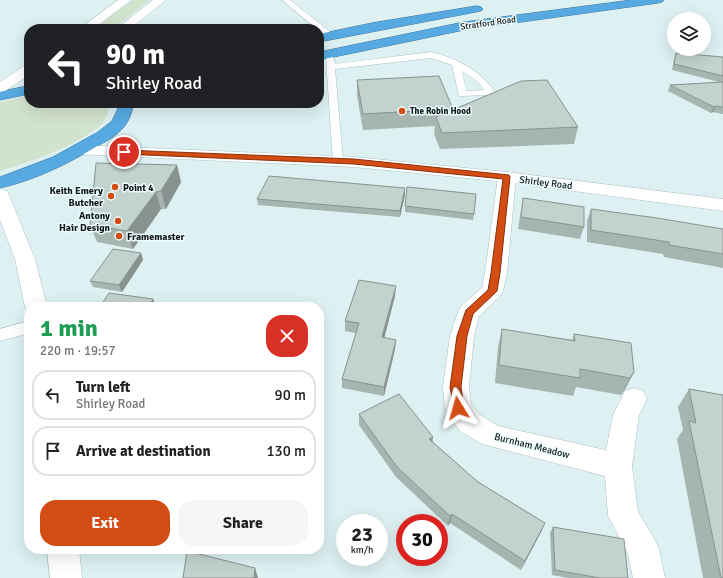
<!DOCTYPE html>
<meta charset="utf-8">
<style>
body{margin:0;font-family:Signika,sans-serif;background:#f6f6f6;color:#222;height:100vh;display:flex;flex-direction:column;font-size:15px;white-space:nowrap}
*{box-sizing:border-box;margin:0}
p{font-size:13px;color:#767676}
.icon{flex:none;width:22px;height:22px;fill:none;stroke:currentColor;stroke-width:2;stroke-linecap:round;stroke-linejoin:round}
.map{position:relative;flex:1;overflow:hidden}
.side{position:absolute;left:24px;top:302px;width:300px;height:252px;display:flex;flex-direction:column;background:#fff;border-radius:16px;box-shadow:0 4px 16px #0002}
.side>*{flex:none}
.hud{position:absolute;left:24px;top:24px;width:300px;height:84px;border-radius:16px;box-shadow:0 4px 16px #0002;background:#202124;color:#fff;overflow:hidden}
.controls{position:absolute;left:667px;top:12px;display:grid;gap:8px}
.controls a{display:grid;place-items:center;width:44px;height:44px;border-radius:50%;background:#fff;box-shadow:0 4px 16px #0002;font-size:20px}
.speed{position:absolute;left:336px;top:514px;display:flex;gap:8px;font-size:20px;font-weight:700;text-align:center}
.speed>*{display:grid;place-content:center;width:52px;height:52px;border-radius:50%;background:#fff;box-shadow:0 4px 16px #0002;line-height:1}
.speed small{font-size:10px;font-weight:400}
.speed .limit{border:6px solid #d22;background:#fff;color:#111}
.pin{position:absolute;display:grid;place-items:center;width:34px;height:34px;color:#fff;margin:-17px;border:2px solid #fff;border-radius:50%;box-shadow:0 1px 4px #0007}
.me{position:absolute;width:44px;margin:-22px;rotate:352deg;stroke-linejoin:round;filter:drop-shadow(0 0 3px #0008)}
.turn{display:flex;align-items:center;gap:14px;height:84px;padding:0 16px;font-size:18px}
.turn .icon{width:52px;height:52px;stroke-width:2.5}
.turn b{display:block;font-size:28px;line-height:34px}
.round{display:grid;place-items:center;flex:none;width:42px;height:42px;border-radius:16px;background:#f6f6f6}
.headline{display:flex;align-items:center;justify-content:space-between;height:68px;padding:0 16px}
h1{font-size:24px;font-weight:800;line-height:30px;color:#1e9e55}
.cta{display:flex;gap:8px;margin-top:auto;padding:8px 16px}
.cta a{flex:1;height:46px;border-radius:16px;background:#d24c13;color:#fff;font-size:16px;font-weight:800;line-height:46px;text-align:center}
.cta a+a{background:#f6f6f6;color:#222}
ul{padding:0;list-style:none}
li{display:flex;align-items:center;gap:12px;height:50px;margin:0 8px 6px;padding:0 8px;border:2px solid #e0e0e0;border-radius:16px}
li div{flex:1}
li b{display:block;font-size:15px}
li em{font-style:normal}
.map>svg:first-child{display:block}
</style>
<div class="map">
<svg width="723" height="578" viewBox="0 0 723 578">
<rect width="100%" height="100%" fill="#ddf0f2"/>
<g fill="#d2e3cd">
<polygon points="133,0 150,0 112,29 93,29"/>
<path d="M 29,96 L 29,103 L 107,103 L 109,106 C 108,110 108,115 106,118 C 94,140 25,164 0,171 L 0,102 Z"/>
</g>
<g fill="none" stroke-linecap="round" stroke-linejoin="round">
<defs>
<g id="lane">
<polygon points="282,0 290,0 333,34 333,38 327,38 319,31 319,29 317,29"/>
<path d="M 431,52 C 456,58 480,70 495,92 L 490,95 L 459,96 L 452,65 L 431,58 L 335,69 L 343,161 L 338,164 L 334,163 L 333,161 L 326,58 L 327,56 L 333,56 L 335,64 ZM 462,71 L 477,81 L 484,90 L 466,91 Z"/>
<polygon points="29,321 29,333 0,341 0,329"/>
</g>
<polygon id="street" points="507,172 513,173 516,177 507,273 503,291 500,296 479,316 474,336 469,387 471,404 480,415 498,426 606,450 613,415 625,391 634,388 643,391 647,399 639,415 632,466 638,512 654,538 659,549 665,578 633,578 628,554 608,516 605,476 482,444 460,431 449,416 445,408 443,387 450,336 458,312 461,306 482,288 485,273 498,177 501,173"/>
<g id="secondary">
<polygon points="118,0 131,0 93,29 79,29"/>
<polygon points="153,0 166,0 130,29 116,29"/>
<polygon points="29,65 29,75 5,91 0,92 0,82 24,66"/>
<polygon points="80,145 354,157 507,172 723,199 723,211 507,182 354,167 74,154 72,150 74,146"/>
<polygon points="0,189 7,191 9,195 35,259 47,307 29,307 29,313 25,307 15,259 0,220"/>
<polygon points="47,549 79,549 82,578 50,578"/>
</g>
<g id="highway">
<polygon points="632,0 664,0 662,2 658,3 464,30 319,60 319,52 464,22"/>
<polygon points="477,6 481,7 483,9 481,11 319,42 319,34 372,23"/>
<polygon points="29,86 29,94 0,100 0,92"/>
<path d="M 127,103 L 130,104 L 133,107 C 131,115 128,123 122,129 C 116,136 107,141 99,145 C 68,164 35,180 0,188 L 0,177 L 53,157 L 98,132 L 112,121 L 120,104 Z"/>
</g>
</defs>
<use href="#lane" stroke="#aec0c2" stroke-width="1"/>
<use href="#street" stroke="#aec0c2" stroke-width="1"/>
<use href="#secondary" stroke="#aec0c2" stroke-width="1"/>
<use href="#highway" stroke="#3e769b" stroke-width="1"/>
<use href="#lane" fill="#fff" fill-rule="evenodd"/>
<use href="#street" fill="#fff" fill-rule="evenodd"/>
<use href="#secondary" fill="#fff" fill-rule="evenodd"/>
<use href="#highway" fill="#56a9e1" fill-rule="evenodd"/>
</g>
<g fill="#a7b5b0">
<polygon points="676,53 723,57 723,114 713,112 711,113 668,91 670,85 719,82 672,70 674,59"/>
<polygon points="357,80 453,109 453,110 578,127 574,144 440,149 434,134 435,126 363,130 357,96"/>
<polygon points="177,165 181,182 166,209 161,209 133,249 97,242 90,225"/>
<polygon points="405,188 405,195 400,217 258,205 257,199"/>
<polygon points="523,198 584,227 580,239 518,229 521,210"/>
<polygon points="405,206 474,214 473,220 405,212"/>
<polygon points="591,209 723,229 723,268 664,257 663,254 587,242 587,221"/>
<polygon points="141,253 143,260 122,292 93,287 90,281"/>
<polygon points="395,296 384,337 395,349 384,396 342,388 342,379 356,333 345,331 345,321"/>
<polygon points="502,329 572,340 574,334 634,372 625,389 621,395 576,387 573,396 495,383 498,347"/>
<polygon points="689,389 723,395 723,578 703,578 677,439 683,430 678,407"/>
<polygon points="359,414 433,442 478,482 545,523 541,532 521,570 450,523 448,526 396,477 359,425"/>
<polygon points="553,527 628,578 568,578 552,575 550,533"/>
</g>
<g fill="#889390">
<polygon points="716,106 713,112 711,113 714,107"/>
<polygon points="177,165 181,182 166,209 161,191"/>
<polygon points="405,188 405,195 400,217 400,211"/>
<polygon points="156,192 161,209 133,249 127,231"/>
<polygon points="141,253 143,260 122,292 119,285"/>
<polygon points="396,286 395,296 382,347 382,337"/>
<polygon points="153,299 156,305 155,307 148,307"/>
<polygon points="396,340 395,349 384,396 384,387"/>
<polygon points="634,372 625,389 621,395 630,378"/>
<polygon points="433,437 432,447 429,439"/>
<polygon points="452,514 450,523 448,526 450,516"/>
<polygon points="545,523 541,532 521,570 525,561"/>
<polygon points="255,568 258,578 254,578"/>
</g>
<g fill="#c2d2cd" stroke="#889390">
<polygon points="676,53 723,57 723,76 674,64"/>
<polygon points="439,76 453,109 363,114 357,80"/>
<polygon points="547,80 578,127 442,133 436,117 521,81"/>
<polygon points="723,82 723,107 716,106 714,107 670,85"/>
<polygon points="96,163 177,165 161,191 156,192 127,231 90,225"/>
<polygon points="269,176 405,188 400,211 257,199"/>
<polygon points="407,187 476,194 474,214 405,206"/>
<polygon points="523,198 584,207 584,227 521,217"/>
<polygon points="591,209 657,218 723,229 723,254 669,245 669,242 591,230"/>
<polygon points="113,249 141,253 119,285 90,281"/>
<polygon points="359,280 396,286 382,337 396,340 384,387 342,379 359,323 345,321"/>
<polygon points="109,293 153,299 148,307 100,307"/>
<polygon points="502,329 575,341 574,334 631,343 634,372 630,378 580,369 580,378 499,365"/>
<polygon points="689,389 723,395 723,578 721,578 689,421 696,423"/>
<polygon points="399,394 433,437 429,439 478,482 545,523 525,561 452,514 450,516 397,467 359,414"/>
<polygon points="553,527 624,539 628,578 600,578 555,570"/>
<polygon points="187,551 255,568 254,578 183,578"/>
</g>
<polygon fill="#d24c13" stroke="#88310c" points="124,150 354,159 509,175 510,177 500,273 497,291 473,314 467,336 461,387 464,408 462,411 458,412 455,411 450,387 457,336 466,310 488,290 491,273 503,179 354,164 122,154 122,151"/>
<g fill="#d24c13" stroke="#edfcfe" stroke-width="1.5">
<circle cx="402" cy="111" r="4"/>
<circle cx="115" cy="187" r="4"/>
<circle cx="111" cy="196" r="4"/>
<circle cx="118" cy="221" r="4"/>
<circle cx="119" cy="236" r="4"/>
</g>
<g text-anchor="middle" stroke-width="3" stroke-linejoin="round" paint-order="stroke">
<g font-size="9" fill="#111718" stroke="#edfcfe">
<text transform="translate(488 23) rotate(-8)" y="3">Stratford Road</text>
</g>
<g font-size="9" font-weight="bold" fill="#111718" stroke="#edfcfe" text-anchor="start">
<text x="410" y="114">The Robin Hood</text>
</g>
<g font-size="10" fill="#111718" stroke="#edfcfe">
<text transform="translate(546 182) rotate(7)" y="4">Shirley Road</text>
<text transform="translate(532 445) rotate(14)" y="4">Burnham Meadow</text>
</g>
<g font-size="10" font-weight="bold" fill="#111718" stroke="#edfcfe" text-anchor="start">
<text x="123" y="191">Point 4</text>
<text x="103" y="194" text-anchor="end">Keith Emery<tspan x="103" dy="12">Butcher</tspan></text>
<text x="110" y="219" text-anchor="end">Antony<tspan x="110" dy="12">Hair Design</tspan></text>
<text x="127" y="240">Framemaster</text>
</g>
</g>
</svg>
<div class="controls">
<a><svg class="icon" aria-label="layers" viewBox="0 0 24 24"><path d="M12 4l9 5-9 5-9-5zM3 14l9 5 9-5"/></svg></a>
</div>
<div class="speed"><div>23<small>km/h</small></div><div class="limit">30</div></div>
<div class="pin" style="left:124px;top:152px;background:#d93025"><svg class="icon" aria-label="arrive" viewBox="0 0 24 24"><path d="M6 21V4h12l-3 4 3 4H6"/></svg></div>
<svg class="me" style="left:458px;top:408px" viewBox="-20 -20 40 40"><path d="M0-17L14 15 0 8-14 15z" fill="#d24c13" stroke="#fff" stroke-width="4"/></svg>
<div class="hud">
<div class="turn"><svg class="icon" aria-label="left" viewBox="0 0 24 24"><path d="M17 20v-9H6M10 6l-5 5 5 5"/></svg><div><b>90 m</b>Shirley Road</div></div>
</div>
<section class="side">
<div class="headline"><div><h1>1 min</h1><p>220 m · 19:57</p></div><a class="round" style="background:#d93025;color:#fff"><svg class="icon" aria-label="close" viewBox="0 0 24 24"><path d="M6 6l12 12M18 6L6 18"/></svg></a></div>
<ul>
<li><svg class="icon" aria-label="left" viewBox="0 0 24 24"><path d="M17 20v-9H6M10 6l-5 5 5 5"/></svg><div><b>Turn left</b><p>Shirley Road</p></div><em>90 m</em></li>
<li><svg class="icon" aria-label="arrive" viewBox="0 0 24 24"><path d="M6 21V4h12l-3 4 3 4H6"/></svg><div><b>Arrive at destination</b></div><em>130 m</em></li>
</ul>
<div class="cta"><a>Exit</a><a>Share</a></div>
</section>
</div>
